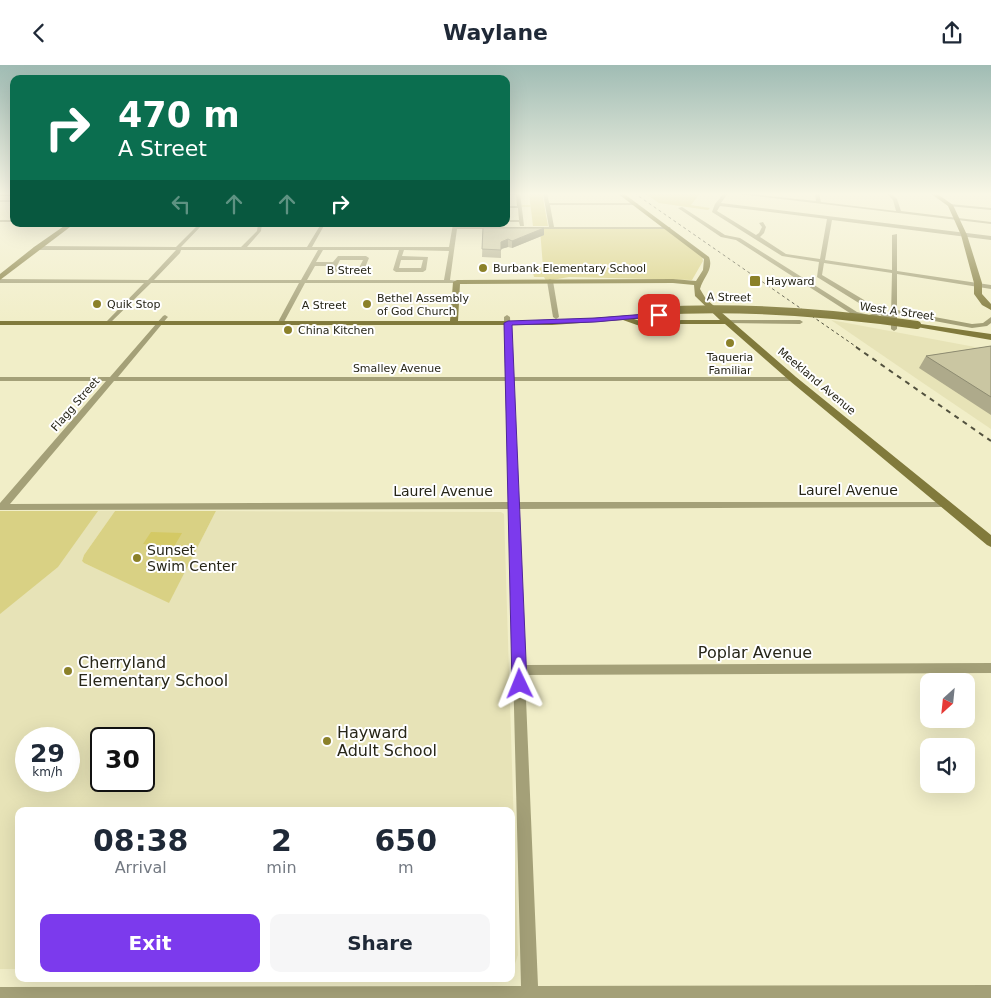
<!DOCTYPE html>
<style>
body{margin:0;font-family:"DejaVu Sans",sans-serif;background:#f6f6f7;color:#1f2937;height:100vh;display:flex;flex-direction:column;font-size:19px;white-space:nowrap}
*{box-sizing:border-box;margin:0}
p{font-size:16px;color:#747a83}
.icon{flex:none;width:28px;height:28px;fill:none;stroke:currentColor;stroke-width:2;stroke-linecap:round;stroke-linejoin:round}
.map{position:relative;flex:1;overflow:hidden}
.drawer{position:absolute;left:15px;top:742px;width:500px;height:175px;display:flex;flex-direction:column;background:#fff;border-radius:10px;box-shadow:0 5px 20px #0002}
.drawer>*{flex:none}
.top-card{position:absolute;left:10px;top:10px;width:500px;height:152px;border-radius:10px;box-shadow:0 5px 20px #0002;background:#0b6e4f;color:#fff;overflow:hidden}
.needle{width:32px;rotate:207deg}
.buttons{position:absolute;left:920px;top:608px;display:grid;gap:10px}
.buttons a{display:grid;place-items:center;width:55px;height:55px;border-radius:10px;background:#fff;box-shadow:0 5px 20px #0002;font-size:25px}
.speed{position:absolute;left:15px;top:662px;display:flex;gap:10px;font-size:25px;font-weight:700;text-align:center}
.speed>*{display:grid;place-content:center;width:65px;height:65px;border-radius:50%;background:#fff;box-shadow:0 5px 20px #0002;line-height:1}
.speed small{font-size:12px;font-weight:400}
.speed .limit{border:2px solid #111;border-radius:8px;background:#fff;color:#111}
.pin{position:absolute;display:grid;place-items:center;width:42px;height:42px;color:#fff;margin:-21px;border-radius:10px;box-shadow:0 2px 8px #0006}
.me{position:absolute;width:55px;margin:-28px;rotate:358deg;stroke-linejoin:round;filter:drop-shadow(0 0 4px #0008)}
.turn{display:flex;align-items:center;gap:18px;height:105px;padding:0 25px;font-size:22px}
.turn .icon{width:65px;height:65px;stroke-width:2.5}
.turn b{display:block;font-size:35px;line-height:42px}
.lanes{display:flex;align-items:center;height:48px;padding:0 25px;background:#0003;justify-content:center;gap:25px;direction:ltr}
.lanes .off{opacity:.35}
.eta{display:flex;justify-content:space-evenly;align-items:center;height:85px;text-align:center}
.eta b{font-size:30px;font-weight:700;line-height:35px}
.cta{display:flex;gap:10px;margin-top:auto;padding:10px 25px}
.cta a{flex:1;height:58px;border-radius:10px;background:#7c3aed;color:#fff;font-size:20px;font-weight:700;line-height:58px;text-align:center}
.cta a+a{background:#f6f6f7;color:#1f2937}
header{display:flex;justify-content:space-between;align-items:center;height:65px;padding:0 25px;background:#fff;font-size:22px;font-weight:700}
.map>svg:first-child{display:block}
</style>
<header><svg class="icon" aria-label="back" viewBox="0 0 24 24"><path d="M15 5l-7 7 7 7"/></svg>Waylane<svg class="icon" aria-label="share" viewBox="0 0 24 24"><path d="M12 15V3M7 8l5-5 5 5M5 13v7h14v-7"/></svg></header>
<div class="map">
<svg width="991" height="933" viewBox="0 0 991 933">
<rect width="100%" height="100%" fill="#f1eec8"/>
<g fill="#e7e3b7" fill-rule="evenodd">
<polygon points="831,255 991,285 991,364 923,318"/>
<path d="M 0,446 L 115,446 L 84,490 L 82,496 L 84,498 L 169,537 L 216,446 L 501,447 L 504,449 L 518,890 L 514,902 L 511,904 L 511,746 L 19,746 L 19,904 L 0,904 ZM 26,674 L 69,674 L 69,716 L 26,716 ZM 101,674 L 144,674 L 144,716 L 101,716 Z"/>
</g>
<g fill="#d9d184">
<polygon points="529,128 542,128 548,161 533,161"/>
<polygon points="644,128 700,128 691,140 710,143 708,145 659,138"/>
<polygon points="540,164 665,164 702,190 703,196 692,215 569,212 546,216 544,212 534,212 533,208 544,207 533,206 532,202 543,202"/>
<polygon points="0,446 98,446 58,502 0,549"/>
<polygon points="115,446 216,446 169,538 84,498 82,496 84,490"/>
</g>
<polygon fill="#d4c965" points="151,467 182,468 175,480 143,479"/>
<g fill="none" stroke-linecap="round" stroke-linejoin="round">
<polyline stroke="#d4c965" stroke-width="1" points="522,141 530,141"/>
<g fill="#a4a078" fill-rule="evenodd">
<polygon points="506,128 520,128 524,161 520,161 519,157 506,157 506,155 519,155 518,143 506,143 506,141 517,141 516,130 506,130"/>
<path d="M 543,128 L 547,128 L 549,138 L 636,138 L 638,139 L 636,140 L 550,140 L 554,162 L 669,162 L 671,163 L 669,164 L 457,164 L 450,215 L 459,216 L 459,218 L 305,218 L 284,257 L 281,259 L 278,257 L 299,218 L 151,218 L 109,259 L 106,257 L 107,256 L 144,218 L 0,218 L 0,214 L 148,215 L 176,185 L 36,185 L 33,183 L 36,181 L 176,182 L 199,159 L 203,159 L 181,182 L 241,182 L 257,166 L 258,159 L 262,159 L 261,166 L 247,182 L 307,182 L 321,159 L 325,159 L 312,182 L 449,182 L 453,159 L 457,159 L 457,162 L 549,162 ZM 181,185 L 318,185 L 301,215 L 154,215 L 180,188 ZM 323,185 L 399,185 L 393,205 L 396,207 L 423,207 L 426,205 L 428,192 L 402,191 L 404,185 L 449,186 L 444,215 L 307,215 L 315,201 L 331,201 L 329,205 L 332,207 L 361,207 L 364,205 L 369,193 L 366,191 L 338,191 L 333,197 L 316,197 ZM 340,195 L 363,195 L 359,203 L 336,203 ZM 401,195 L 423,195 L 421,203 L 399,203 Z"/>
<path d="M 724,128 L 728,128 L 721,138 L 991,171 L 991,175 L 832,155 L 825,195 L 892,205 L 892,170 L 897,169 L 897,206 L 991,220 L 991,224 L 897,209 L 897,245 L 972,259 L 983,258 L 991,252 L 991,258 L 987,261 L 972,263 L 897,249 L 897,264 L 894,266 L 891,264 L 891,257 L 880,250 L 870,254 L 853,250 L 736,175 L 721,172 L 678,143 L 682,142 L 725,170 L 740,173 L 857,247 L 869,250 L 875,248 L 817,212 L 819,197 L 782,191 L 712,147 L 715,139 ZM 720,141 L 827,154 L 820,194 L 786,189 L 760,172 L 764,168 L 766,162 L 763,157 L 759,158 L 762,162 L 759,168 L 756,170 L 717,146 ZM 824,198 L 892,208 L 891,251 L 822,210 Z"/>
<polygon points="730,128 742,128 816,136 815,128 819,128 821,137 896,146 893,135 886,128 890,128 897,134 901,146 991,157 991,159"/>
<rect x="0" y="135" width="14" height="2"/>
<polygon points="950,139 991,143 991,145 948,141"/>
<rect x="0" y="155" width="14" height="2"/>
<polygon points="550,214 553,216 559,252 556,254 553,252 547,216"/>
<path d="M 165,250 L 168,252 L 167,253 L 118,312 L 505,312 L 504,252 L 507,250 L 510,252 L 513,312 L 793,312 L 797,314 L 793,316 L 513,316 L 518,437 L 949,437 L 951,439 L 949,441 L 946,442 L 518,444 L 525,600 L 991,598 L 991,608 L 525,610 L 538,921 L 991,920 L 991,933 L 0,933 L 0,922 L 521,921 L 509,444 L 0,445 L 0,438 L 106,316 L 0,316 L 0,312 L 110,312 L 163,251 ZM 114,316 L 505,316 L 509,437 L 10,439 Z"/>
<polygon points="728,255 800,255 803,257 800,259 726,258 726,256"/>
</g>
<g fill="#817a3c" fill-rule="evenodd">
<rect x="0" y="128" width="14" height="3"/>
<path d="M 617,128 L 623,128 L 709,192 C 714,205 703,212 700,224 L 706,234 L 796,312 L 991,470 L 991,482 L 987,480 L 790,316 L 725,259 L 681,259 L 651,265 L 623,255 L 552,260 L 0,260 L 0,256 L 450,256 L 453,217 L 457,215 L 673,214 L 696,216 L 703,205 L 704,194 ZM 673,218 L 694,220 L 695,231 L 720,255 L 681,255 L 652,260 L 634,254 L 662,252 L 663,250 L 659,248 L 552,256 L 458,256 L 460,219 Z"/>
<polygon points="930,128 936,128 953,140 967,170 982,218 982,229 991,239 991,245 982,240 974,229 974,218 961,170 948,141"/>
<polygon points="67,159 74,159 0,215 0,209 34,182"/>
<polygon points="914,258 991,269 991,275 917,262 913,260"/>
</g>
<polyline stroke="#52513e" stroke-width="1" stroke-dasharray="3 3" stroke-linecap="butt" points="634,128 858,283"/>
<polyline stroke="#52513e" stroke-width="2" stroke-dasharray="5 5" stroke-linecap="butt" points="856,282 991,376"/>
<path stroke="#817a3c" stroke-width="8" d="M 653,246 C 742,241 829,247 917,260"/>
</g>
<g fill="#aeaa8b">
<polygon points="483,163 544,163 544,170 512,183 508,182 501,184 501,193 482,192"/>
<polygon points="991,281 991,350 919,303 926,291"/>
</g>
<g fill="#8d8b71">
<polygon points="544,163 544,170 512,183 512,176"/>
<polygon points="508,174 508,182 501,184 501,177"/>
</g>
<g fill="#cac6a2" stroke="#8d8b71">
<polygon points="483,163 544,163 512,176 508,174 501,177 501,185 482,184"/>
<polygon points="991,281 991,332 926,291"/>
</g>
<linearGradient id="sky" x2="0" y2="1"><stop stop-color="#a0bcb4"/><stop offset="0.5" stop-color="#f9f7e6"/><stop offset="1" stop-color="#f9f7e6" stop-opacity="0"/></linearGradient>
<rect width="991" height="258" fill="url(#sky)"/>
<polygon fill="#7c3aed" stroke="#51269a" points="659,248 662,248 662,251 595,257 512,260 527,619 525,624 520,626 515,624 512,619 504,258 508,256 595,253"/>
<g fill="#8b8129" stroke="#fff" stroke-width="2">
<circle cx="483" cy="203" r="5"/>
<rect x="749" y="210" width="12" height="12" rx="2.5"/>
<circle cx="97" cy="239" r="5"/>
<circle cx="367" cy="239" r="5"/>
<circle cx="288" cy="265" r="5"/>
<circle cx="730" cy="278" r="5"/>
<circle cx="137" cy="493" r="5"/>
<circle cx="68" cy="606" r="5"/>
<circle cx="327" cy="676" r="5"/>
</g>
<g text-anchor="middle" stroke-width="4" stroke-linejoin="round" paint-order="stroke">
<g font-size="11" fill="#272618" stroke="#fff" text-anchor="start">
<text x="493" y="207">Burbank Elementary School</text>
<text x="766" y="220">Hayward</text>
<text x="377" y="237">Bethel Assembly<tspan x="377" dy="13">of God Church</tspan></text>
<text x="107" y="243">Quik Stop</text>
<text x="298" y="269">China Kitchen</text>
<text x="730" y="296" text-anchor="middle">Taqueria<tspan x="730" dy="13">Familiar</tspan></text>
</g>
<g font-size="11" fill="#272618" stroke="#fff">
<text x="349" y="209">B Street</text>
<text transform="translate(729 232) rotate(1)" y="4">A Street</text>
<text x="324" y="244">A Street</text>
<text transform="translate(897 246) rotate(8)" y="4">West A Street</text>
<text x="397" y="307">Smalley Avenue</text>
<text transform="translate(817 316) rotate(40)" y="4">Meekland Avenue</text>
<text transform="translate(75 339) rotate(-49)" y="4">Flagg Street</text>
</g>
<g font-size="14" fill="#272618" stroke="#fff">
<text x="848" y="430">Laurel Avenue</text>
<text x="443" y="431">Laurel Avenue</text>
</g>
<g font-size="14" fill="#272618" stroke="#fff" text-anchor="start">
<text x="147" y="490">Sunset<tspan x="147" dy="16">Swim Center</tspan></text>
</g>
<g font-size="16" fill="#272618" stroke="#fff">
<text x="755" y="593">Poplar Avenue</text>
</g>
<g font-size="16" fill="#272618" stroke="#fff" text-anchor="start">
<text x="78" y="603">Cherryland<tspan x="78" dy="18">Elementary School</tspan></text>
<text x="337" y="673">Hayward<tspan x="337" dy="18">Adult School</tspan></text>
</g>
</g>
</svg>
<div class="buttons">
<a><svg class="needle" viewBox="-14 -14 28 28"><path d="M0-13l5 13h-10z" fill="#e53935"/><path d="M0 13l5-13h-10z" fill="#747a83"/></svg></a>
<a><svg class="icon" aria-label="sound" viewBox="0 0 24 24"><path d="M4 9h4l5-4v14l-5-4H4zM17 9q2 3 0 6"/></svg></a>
</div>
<div class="speed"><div>29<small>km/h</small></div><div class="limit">30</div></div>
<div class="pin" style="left:659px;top:250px;background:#d93025"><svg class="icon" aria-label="arrive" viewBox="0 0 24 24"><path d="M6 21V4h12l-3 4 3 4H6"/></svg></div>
<svg class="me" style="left:520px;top:619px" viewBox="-20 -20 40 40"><path d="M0-17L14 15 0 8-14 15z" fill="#7c3aed" stroke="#fff" stroke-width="4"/></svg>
<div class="top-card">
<div class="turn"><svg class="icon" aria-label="right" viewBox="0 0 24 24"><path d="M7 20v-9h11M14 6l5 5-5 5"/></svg><div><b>470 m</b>A Street</div></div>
<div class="lanes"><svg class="icon off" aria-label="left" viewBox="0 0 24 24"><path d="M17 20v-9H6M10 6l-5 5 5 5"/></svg><svg class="icon off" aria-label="ahead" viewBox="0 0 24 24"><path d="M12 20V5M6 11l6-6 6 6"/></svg><svg class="icon off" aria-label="ahead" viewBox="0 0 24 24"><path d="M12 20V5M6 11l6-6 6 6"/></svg><svg class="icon" aria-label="right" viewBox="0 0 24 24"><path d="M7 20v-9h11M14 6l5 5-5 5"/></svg></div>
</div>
<section class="drawer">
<div class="eta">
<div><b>08:38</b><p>Arrival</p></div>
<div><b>2</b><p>min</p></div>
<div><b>650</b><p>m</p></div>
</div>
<div class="cta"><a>Exit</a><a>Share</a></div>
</section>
</div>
